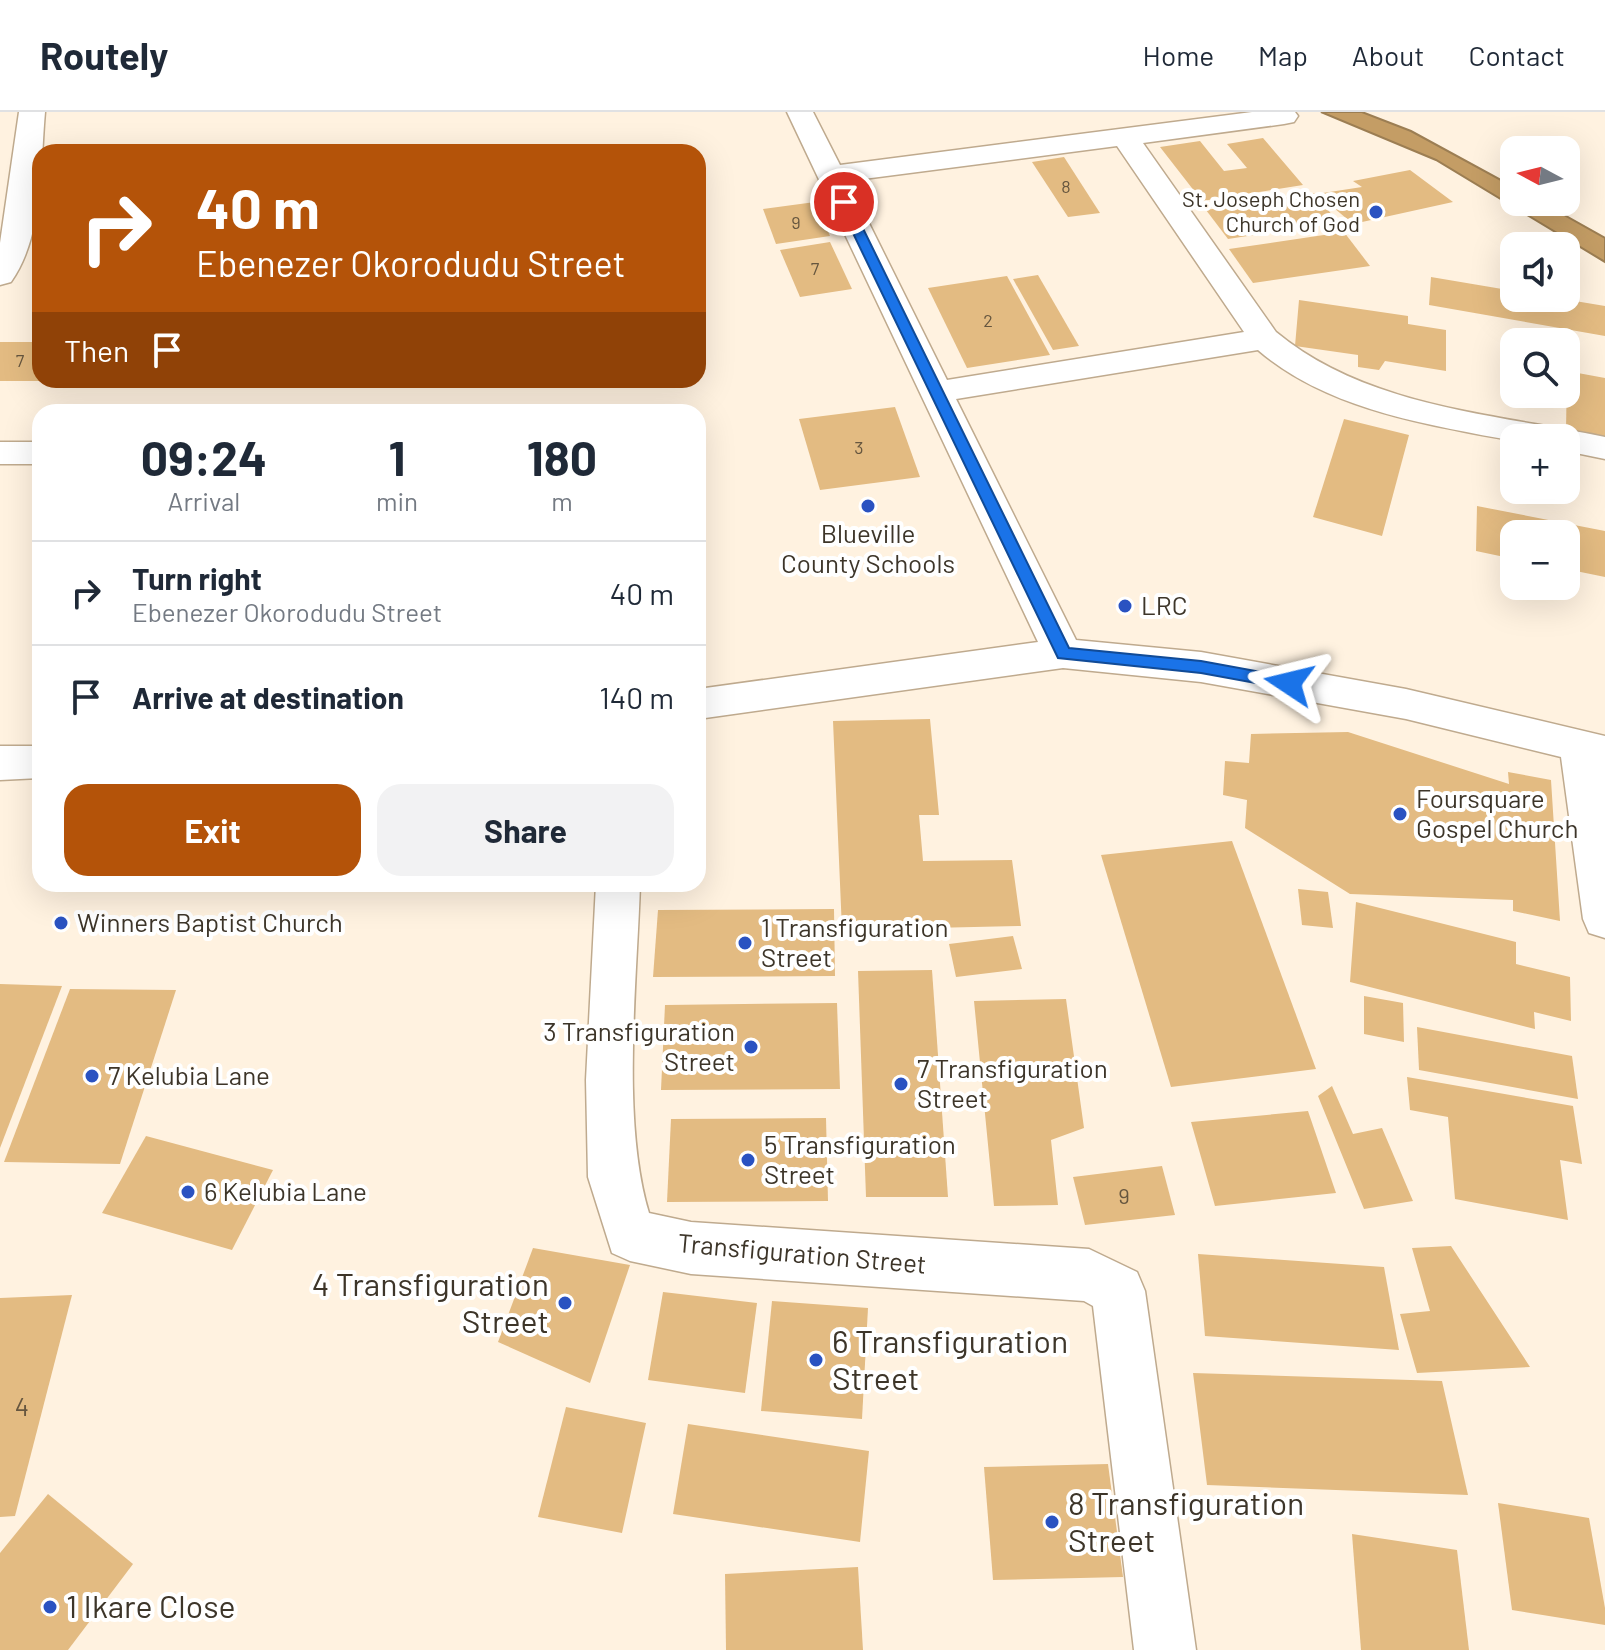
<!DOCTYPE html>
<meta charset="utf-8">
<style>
body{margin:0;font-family:Barlow,sans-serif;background:#f2f2f3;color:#1f2937;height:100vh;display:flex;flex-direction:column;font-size:30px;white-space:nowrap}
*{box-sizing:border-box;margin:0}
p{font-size:26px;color:#747a83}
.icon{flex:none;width:44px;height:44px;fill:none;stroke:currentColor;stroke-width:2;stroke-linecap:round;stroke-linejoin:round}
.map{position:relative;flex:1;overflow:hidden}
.sheet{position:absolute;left:32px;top:292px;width:674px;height:488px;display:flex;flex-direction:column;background:#fff;border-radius:24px;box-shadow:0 8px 32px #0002}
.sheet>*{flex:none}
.top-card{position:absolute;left:32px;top:32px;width:674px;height:244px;border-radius:24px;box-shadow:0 8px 32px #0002;background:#b45309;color:#fff;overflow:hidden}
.needle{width:52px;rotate:277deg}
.buttons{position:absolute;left:1500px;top:24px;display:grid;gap:16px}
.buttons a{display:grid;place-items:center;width:80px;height:80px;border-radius:16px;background:#fff;box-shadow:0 8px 32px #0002;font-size:40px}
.pin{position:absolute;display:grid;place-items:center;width:68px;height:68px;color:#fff;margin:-34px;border:4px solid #fff;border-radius:50%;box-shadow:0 2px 8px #0007}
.me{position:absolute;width:88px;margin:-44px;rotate:280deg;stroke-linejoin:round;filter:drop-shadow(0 0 6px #0008)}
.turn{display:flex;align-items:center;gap:28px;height:168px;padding:0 32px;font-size:36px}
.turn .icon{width:104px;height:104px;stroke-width:2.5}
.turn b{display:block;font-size:56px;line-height:68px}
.then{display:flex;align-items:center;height:76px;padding:0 32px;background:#0003;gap:16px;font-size:30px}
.eta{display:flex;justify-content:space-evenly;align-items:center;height:136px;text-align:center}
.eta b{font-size:48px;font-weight:700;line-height:56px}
.button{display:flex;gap:16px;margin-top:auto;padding:16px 32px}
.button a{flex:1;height:92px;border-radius:24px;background:#b45309;color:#fff;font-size:32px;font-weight:700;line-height:92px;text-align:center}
.button a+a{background:#f2f2f3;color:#1f2937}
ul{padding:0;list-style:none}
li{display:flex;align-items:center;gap:24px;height:104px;padding:0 32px;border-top:2px solid #e0e1e3}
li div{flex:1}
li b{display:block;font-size:30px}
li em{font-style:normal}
header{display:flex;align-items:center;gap:48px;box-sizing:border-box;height:112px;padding:0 40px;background:#fff;border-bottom:2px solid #e0e1e3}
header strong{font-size:38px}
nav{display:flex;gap:44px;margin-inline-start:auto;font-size:28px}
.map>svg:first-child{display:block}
</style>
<header>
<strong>Routely</strong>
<nav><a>Home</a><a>Map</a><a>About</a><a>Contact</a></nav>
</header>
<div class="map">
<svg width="1605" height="1538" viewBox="0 0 1605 1538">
<rect width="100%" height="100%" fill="#fff2e0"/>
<polygon fill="#c49d65" stroke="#9c7e53" stroke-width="2" points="1321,0 1362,0 1411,19 1514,75 1514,90 1541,90 1605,126 1605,150 1436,48"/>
<g fill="#e3bb82">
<polygon points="1263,26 1303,73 1202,89 1160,35 1200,29 1224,59 1247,56 1227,32"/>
<polygon points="1064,45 1100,101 1068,105 1032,50"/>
<polygon points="1410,58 1453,90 1353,112 1334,96 1340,95 1323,81 1362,75 1353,69"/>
<polygon points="1314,81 1338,110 1228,127 1206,98"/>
<polygon points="815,90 830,124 776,132 763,97"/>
<polygon points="1344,120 1370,154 1253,171 1229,137"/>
<polygon points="830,130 852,177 800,185 780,138"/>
<polygon points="1038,163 1079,234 1053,238 1013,167"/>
<polygon points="1007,164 1050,243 967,256 928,176"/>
<polygon points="1431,165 1514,179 1514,186 1557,186 1605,194 1605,224 1429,193"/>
<polygon points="1299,188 1408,204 1408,212 1446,218 1446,259 1385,249 1379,258 1358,255 1358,243 1295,234"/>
<rect x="0" y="230" width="40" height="39"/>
<polygon points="1567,259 1605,266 1605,325 1566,318"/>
<polygon points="895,295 920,365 820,378 799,307"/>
<polygon points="1344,307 1409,323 1382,424 1313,405"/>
<polygon points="1477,394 1605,419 1605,465 1566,457 1566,422 1514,422 1514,447 1476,439"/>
<polygon points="930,607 939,703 919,703 923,749 1012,748 1021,814 842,818 833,609"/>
<polygon points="1348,620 1509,672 1508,660 1551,668 1560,809 1513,799 1513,788 1350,782 1245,716 1247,688 1223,683 1225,649 1249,651 1251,622"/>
<polygon points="1232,729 1316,957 1171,975 1101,743"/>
<polygon points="1298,777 1328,780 1333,816 1302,813"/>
<polygon points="1356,790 1516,830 1516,852 1570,865 1571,909 1534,900 1535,917 1350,870"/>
<polygon points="834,797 835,864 653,865 658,798"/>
<polygon points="1013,824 1022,857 956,865 949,832"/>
<polygon points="932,858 948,1085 866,1085 858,859"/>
<polygon points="0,872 62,874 0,1036"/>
<polygon points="70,877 176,878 120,1052 4,1050"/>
<polygon points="1364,884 1403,891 1404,930 1364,922"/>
<polygon points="1066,887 1084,1016 1051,1028 1058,1093 994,1094 974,889"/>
<polygon points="837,891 840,977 661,978 665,893"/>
<polygon points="1417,915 1572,944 1578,987 1419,958"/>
<polygon points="1407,965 1573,994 1582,1052 1560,1048 1568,1108 1455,1087 1448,1005 1410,998"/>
<polygon points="1332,974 1353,1022 1382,1016 1413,1089 1364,1097 1318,984"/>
<polygon points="1308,999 1336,1081 1215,1094 1191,1010"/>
<polygon points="826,1006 828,1089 667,1090 671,1007"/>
<polygon points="146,1024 273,1058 232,1138 102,1101"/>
<polygon points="1162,1054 1175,1103 1085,1113 1073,1065"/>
<polygon points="1451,1134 1530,1255 1417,1261 1400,1202 1430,1199 1412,1136"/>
<polygon points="533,1136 630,1153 590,1271 498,1230"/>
<polygon points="1198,1142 1384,1155 1399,1238 1205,1224"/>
<polygon points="663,1180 757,1191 745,1281 648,1268"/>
<polygon points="72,1183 15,1404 0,1405 0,1186"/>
<polygon points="772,1189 868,1196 862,1307 761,1299"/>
<polygon points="1193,1261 1442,1269 1468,1383 1207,1373"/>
<polygon points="566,1295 646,1311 622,1421 538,1405"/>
<polygon points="688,1312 869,1339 860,1430 673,1402"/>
<polygon points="1108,1352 1123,1465 993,1468 984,1355"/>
<polygon points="48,1382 133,1452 68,1538 0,1538 0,1441"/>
<polygon points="1498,1391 1589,1406 1605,1496 1605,1513 1512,1498"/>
<polygon points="1352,1422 1457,1438 1469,1538 1361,1538"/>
<polygon points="858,1455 863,1538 726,1538 725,1462"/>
</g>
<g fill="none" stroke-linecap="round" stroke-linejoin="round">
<defs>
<g id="minor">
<path d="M 19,0 L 45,0 C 40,54 44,123 11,170 L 0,173 L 0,131 Z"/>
<path d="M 787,0 L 813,0 L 840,53 L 1252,0 L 1295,0 L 1298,4 L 1294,10 L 1284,12 L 1143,31 L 1276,220 C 1366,295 1494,302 1605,325 L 1605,347 L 1566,339 L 1566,326 L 1514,326 L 1514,329 C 1426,312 1328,298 1258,238 L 956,287 L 1076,528 L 1201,540 L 1406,577 L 1605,624 L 1605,826 L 1589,821 L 1583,807 L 1561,645 L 1406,607 L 1201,570 L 1063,556 L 698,607 L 698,577 L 1038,530 ZM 1117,34 L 1244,220 L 947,268 L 848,69 Z"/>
<rect x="0" y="330" width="40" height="22"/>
<polygon points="0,634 40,634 40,666 0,668"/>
<path d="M 596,772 L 640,772 C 637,871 621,1008 649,1101 L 691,1110 L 1089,1137 L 1137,1160 L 1145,1179 L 1196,1538 L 1134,1538 L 1093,1194 L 1084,1189 L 691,1162 L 630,1149 L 612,1141 L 588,1065 L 586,968 Z"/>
</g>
</defs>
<use href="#minor" stroke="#bfaa8e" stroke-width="3"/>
<use href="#minor" fill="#fff" fill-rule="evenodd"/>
</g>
<polygon fill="#1a73e8" stroke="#114b97" stroke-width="2" points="844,87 850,90 1069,536 1201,549 1289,565 1295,566 1295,575 1289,577 1201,561 1058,546 838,90"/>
<g fill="#2a52c1" stroke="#fff" stroke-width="3">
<circle cx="1376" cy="100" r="8"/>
<circle cx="868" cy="394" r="8"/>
<circle cx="1125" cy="494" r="8"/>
<circle cx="1400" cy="702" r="8"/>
<circle cx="61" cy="811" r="8"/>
<circle cx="745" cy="831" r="8"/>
<circle cx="751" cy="935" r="8"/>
<circle cx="92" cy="964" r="8"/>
<circle cx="901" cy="972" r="8"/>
<circle cx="748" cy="1048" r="8"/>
<circle cx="188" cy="1080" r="8"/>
<circle cx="565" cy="1191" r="8"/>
<circle cx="816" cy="1248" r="8"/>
<circle cx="1052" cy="1410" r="8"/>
<circle cx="50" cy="1495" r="8"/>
</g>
<g text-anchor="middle" stroke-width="8" stroke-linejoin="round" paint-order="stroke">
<g font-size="18" fill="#66563f">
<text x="1066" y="81">8</text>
<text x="796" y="117">9</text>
<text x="815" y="163">7</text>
<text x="988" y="215">2</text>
<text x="20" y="255">7</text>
<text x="859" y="342">3</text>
</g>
<g font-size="22" fill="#3d3529" stroke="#fff" text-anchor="end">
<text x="1360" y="95">St. Joseph Chosen<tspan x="1360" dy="25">Church of God</tspan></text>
</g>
<g font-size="22" fill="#66563f">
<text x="1124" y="1092">9</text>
</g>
<g font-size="26" fill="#3d3529" stroke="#fff" text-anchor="start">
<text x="868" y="431" text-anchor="middle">Blueville<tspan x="868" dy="30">County Schools</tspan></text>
<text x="1141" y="503">LRC</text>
<text x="1416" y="696">Foursquare<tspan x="1416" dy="30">Gospel Church</tspan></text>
<text x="77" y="820">Winners Baptist Church</text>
<text x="761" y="825">1 Transfiguration<tspan x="761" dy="30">Street</tspan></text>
<text x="735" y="929" text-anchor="end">3 Transfiguration<tspan x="735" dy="30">Street</tspan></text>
<text x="917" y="966">7 Transfiguration<tspan x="917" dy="30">Street</tspan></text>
<text x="108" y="973">7 Kelubia Lane</text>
<text x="764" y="1042">5 Transfiguration<tspan x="764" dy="30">Street</tspan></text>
<text x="204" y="1089">6 Kelubia Lane</text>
</g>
<g font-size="26" fill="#3d3529" stroke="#fff">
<text transform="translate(802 1142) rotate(5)" y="9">Transfiguration Street</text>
</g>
<g font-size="26" fill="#66563f">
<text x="22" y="1304">4</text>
</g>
<g font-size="32" fill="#3d3529" stroke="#fff" text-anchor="start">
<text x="549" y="1184" text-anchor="end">4 Transfiguration<tspan x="549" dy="37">Street</tspan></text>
<text x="832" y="1241">6 Transfiguration<tspan x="832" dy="37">Street</tspan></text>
<text x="1068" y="1403">8 Transfiguration<tspan x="1068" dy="37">Street</tspan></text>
<text x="66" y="1506">1 Ikare Close</text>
</g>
</g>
</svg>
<div class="buttons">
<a><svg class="needle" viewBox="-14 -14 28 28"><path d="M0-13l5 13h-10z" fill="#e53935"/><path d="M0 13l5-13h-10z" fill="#747a83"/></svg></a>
<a><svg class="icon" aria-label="sound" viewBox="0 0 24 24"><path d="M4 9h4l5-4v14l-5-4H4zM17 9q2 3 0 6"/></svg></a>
<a><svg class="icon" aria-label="search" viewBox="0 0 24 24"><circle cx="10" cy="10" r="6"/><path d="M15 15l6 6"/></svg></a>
<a>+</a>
<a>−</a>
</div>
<div class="pin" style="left:844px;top:90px;background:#d93025"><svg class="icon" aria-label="arrive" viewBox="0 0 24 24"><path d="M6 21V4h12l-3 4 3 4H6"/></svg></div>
<svg class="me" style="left:1289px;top:571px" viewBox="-20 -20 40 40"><path d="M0-17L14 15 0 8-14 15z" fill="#1a73e8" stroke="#fff" stroke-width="4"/></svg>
<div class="top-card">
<div class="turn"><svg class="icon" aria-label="right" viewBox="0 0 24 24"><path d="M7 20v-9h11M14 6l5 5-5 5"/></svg><div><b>40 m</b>Ebenezer Okorodudu Street</div></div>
<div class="then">Then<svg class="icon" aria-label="arrive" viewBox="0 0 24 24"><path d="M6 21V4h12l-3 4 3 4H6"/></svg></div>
</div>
<section class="sheet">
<div class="eta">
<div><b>09:24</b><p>Arrival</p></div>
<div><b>1</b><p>min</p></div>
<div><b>180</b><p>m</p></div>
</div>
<ul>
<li><svg class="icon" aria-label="right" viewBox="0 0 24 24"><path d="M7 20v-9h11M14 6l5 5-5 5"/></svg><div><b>Turn right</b><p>Ebenezer Okorodudu Street</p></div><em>40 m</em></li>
<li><svg class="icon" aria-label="arrive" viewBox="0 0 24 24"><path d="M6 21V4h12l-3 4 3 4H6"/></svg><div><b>Arrive at destination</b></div><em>140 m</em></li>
</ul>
<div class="button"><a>Exit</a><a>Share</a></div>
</section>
</div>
